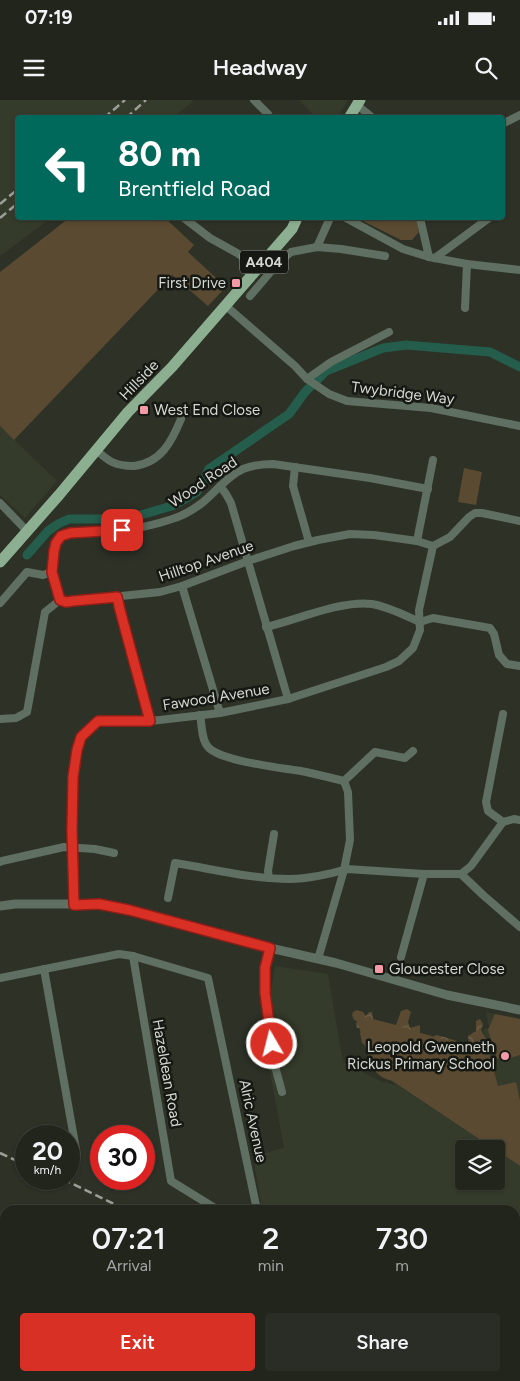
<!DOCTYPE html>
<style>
body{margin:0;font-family:Figtree,sans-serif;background:#2a2d25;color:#f1f3f6;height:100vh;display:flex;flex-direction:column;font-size:19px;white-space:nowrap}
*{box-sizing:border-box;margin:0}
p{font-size:16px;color:#a2a5a3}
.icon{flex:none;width:28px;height:28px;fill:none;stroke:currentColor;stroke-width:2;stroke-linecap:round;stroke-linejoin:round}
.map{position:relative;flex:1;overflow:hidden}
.side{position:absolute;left:0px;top:1105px;width:520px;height:176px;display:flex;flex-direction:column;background:#22251c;border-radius:15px 15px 0 0;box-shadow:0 1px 4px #0004,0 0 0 1px #3f423b}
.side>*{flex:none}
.top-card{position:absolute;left:15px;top:15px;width:490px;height:105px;border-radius:5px;box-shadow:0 1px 4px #0004,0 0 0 1px #3f423b;background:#00695c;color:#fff;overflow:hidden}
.buttons{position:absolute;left:455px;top:1040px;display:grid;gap:10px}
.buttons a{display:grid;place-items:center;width:50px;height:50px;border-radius:5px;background:#22251c;box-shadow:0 1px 4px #0004,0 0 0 1px #3f423b;font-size:25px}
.speed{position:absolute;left:15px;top:1025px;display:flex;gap:10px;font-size:25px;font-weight:700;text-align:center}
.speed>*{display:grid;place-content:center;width:65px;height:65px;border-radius:50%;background:#22251c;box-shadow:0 1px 4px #0004,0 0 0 1px #3f423b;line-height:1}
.speed small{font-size:12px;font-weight:400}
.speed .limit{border:8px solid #d22;background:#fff;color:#111}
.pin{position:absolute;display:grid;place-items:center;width:42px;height:42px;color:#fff;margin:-21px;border-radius:10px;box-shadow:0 2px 8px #0006}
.me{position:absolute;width:55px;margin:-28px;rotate:352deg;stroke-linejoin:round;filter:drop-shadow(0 0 4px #0008)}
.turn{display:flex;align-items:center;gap:18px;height:105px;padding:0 20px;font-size:22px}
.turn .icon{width:65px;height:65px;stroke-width:2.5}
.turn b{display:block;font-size:35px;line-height:42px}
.eta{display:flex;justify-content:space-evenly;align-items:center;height:85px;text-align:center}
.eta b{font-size:30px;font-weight:600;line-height:35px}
.button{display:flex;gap:10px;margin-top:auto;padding:10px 20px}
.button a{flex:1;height:58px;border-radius:5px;background:#d93025;color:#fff;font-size:20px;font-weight:600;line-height:58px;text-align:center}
.button a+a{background:#2a2d25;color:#f1f3f6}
.status{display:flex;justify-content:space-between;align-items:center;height:35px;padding:0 25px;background:#22251c;direction:ltr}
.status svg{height:14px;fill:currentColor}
header{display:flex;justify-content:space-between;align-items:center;height:65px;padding:0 20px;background:#22251c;font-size:22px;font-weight:600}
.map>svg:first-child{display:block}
</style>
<div class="status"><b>07:19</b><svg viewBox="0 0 49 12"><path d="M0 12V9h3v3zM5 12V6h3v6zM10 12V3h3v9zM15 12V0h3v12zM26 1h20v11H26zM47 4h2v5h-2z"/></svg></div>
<header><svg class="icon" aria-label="menu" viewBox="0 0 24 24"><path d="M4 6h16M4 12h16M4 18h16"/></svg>Headway<svg class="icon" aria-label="search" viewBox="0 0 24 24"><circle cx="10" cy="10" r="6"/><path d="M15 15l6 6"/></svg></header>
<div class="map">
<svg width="520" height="1281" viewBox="0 0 520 1281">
<defs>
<pattern id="forest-crowns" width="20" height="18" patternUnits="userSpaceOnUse" patternTransform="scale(1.25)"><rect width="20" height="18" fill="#594a31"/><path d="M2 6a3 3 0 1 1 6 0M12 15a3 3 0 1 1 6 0" fill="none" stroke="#70634e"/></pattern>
</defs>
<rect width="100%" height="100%" fill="#2d3126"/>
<g fill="#343b2a">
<polygon points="0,0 194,0 174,17 18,18 18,118 51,118 0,156"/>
<polygon points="299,0 348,0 337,18 315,17"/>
<polygon points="0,326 57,381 25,418 0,395"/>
<polygon points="275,866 328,874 343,962 380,981 397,985 494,1049 464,1049 464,1081 496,1081 496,1050 520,1066 520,1122 515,1133 515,1110 262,1110 253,1056 284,1048 263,935"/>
<polygon points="486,912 520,919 520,1002 503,1006 483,930 489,928"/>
</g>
<path fill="url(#forest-crowns)" d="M 407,909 L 411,912 L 408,922 L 410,928 L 420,925 L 420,934 L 428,935 L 432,938 L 436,935 C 448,937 457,943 469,943 L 468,936 L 476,931 L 476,921 L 480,919 L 483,924 L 481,930 L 486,939 L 485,946 L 488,948 L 487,954 L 377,945 L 365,945 L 362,943 L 360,933 L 362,931 L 360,928 L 357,928 L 356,924 L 357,921 L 354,920 L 352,915 L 353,912 L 357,910 L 363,912 L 366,916 L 369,912 L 372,912 L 373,919 L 396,925 L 401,911 Z"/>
<g fill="#594a31">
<polygon points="69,118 165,118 194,145 188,152 226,187 208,206 172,175 14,340 0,326 0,172"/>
<polygon points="357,118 416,118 419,132 412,140 401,140"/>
<polygon points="464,368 482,372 476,405 458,402"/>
<polygon points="495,914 520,919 520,955 506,959 505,957 497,959 488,930"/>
<path d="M 356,915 L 489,952 L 498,986 L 516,982 L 520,1001 L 520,1066 L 496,1050 L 496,1049 L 494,1049 L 392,981 C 387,979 382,978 378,974 C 370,967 359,928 356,915 Z"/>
</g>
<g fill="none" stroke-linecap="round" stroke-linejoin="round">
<polyline stroke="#245d4c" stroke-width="9" points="27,455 48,431 58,424 69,419 101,419 141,415 175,405 197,392 209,369 289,314 305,292 326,271 383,248 406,245 490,252 520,267"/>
<g stroke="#5f6f61" stroke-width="8">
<polyline points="254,0 268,14"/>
<polyline points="357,5 373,18"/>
<polyline points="502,24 520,15"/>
<polyline points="184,118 210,138 237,153 259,168"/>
<polyline points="346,118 403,149 429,157 467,164 520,170"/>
<polyline points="420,118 429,157"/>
<polyline points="317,147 330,118"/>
<polyline points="435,158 489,118"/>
<polyline points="250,196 279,162 291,152 317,147 341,149 385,156"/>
<polyline points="226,206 295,266 307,279 329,294 347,301 431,308 520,326"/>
<polyline points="465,208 467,164"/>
<polyline points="307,279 331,262 389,232"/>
<path d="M 96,350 C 101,354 106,359 112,362 C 118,365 127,366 134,366 C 161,363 172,341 181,319"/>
<polyline points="295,367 293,386 309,442"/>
<polyline points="220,386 226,394 231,403 288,599"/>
<polyline points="0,403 27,431"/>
<polyline points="417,441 433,360"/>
<polyline points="433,446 450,437 469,417 475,413 482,413 520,421"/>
<polyline points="182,486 220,613"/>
<polyline points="117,497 120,510 151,621"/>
<path d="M 60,500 C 56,481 44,454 60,438 C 69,429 110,432 124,430 C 139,428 154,425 169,420 C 180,417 193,410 202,403 C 216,392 227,376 243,369 C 253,365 263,364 273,364 L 370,378 L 428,389"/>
<polyline points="60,500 66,502 73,501 160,492 182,486 248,461 294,446 318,440 350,434 374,435 417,441 433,446"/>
<polyline points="0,503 27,472 43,475 52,472"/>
<polyline points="420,522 433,518 490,528 494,534 499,555 507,564 520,566"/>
<path d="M 266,527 C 297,520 341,500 372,504 C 389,507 404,515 420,522"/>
<polyline points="503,614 486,702 488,711 503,722"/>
<path d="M 200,615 C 202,624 201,641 209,648 C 224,662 284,668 306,672 C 319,675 332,678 344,681"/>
<polyline points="0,619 16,618 27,612 45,512 60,500"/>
<polyline points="344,681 375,652 405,658 413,651"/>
<polyline points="0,762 2,761 64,747 95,749 114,753"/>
<polyline points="461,774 471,766 503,722 514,719 520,720"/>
<polyline points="461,774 483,795 520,827"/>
<polyline points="269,778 268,771 274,734"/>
<path d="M 168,798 L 175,763 C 213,769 251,779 290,779 C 306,779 331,774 347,769 L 424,774 L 461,774"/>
<polyline points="74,805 72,730 73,677 77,650 81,637 98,621 151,621 220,613 288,599 386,567 399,561 413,548 420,530 419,510 433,446"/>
<polyline points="270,848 265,868 265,893 276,970 282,992"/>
<polyline points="133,856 171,1081 218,1110"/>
<polyline points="401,857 424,774"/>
<polyline points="318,859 344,770 350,740 348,692 344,681"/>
<polyline points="44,869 77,1055"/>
<polyline points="0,878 119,854 133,856 208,878 257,1110"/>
<polyline points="515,1189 520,1191"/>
<polyline points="153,1276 158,1281"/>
<polyline points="209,1276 214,1281"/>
<polyline points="316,1276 323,1281"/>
<polyline points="471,1276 473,1281"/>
<polyline points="167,1281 171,1276"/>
</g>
<polyline stroke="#5f6f61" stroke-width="9" points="0,806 15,804 99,804 163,818 270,848 336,863 447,895 520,910"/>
<g stroke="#8daf91" stroke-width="11">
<polyline points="349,18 360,0"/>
<polyline points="0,462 59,395 128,312 172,267 292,129 297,118"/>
<polyline points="0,1223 5,1227"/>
<polyline points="0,1238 5,1243"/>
<polyline points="41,1276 46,1281"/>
<polyline points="56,1276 61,1281"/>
</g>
<g stroke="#9c9f97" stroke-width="2.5" stroke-dasharray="8 4" stroke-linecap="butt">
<polyline points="104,18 125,0"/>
<polyline points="126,18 146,0"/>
<polyline points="0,104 18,89"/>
<polyline points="0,118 18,103"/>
<polyline points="0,1053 26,1065"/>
<polyline points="63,1079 126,1110"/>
<polyline points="392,1276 399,1281"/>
</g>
</g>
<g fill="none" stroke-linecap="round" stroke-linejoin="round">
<defs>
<polyline id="route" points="122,430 70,433 61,436 56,443 54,451 52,472 60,500 66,502 73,501 117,497 120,510 150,621 98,621 81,637 77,650 73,677 72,730 74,805 99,804 129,810 270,848 265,868 265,893 272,944"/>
</defs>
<use href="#route" stroke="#8d1f18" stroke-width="12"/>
<use href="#route" stroke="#d93025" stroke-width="9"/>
</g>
<g fill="#f49aa6" stroke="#161813" stroke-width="2">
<rect x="231" y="178" width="10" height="10" rx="2.5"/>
<rect x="139" y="305" width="10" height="10" rx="2.5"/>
<rect x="374" y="864" width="10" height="10" rx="2.5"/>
<circle cx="505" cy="956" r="5"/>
</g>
<g text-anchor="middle" stroke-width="5" stroke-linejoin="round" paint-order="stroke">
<rect fill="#161813" stroke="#9c9e98" stroke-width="1" x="240" y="150.5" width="48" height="23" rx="4"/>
<g font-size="14" font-weight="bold" fill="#d5d8d1">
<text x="264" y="167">A404</text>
</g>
<g font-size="15" fill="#d5d8d1" stroke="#161813" text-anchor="end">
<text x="226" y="188">First Drive</text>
<text x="154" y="315" text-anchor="start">West End Close</text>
<text x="389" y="874" text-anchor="start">Gloucester Close</text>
<text x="495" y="952">Leopold Gwenneth<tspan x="495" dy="17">Rickus Primary School</tspan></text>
</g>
<g font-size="15" fill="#d5d8d1" stroke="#161813">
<text transform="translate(139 280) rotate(-46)" y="5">Hillside</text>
<text transform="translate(403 293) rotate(7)" y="5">Twybridge Way</text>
<text transform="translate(203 382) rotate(-34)" y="5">Wood Road</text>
<text transform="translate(206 461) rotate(-19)" y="5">Hilltop Avenue</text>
<text transform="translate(216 597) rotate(-9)" y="5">Fawood Avenue</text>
<text transform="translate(167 973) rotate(80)" y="5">Hazeldean Road</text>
<text transform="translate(253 1021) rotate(78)" y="5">Alric Avenue</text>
</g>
</g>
</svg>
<div class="buttons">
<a><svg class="icon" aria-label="layers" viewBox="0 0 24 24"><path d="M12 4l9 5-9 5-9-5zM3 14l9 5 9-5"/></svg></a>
</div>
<div class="speed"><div>20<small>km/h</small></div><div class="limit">30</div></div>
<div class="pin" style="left:122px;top:430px;background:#d93025"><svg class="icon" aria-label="arrive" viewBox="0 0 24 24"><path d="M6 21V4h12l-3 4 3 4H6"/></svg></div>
<svg class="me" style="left:272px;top:944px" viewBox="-20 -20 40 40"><circle r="17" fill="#d93025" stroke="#fff" stroke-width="3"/><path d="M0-11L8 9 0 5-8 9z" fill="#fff"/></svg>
<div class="top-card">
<div class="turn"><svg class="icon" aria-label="left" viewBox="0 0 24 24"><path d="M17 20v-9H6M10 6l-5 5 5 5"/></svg><div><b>80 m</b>Brentfield Road</div></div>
</div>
<section class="side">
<div class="eta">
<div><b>07:21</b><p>Arrival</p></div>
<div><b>2</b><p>min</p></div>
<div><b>730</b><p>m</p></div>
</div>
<div class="button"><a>Exit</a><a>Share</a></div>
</section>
</div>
